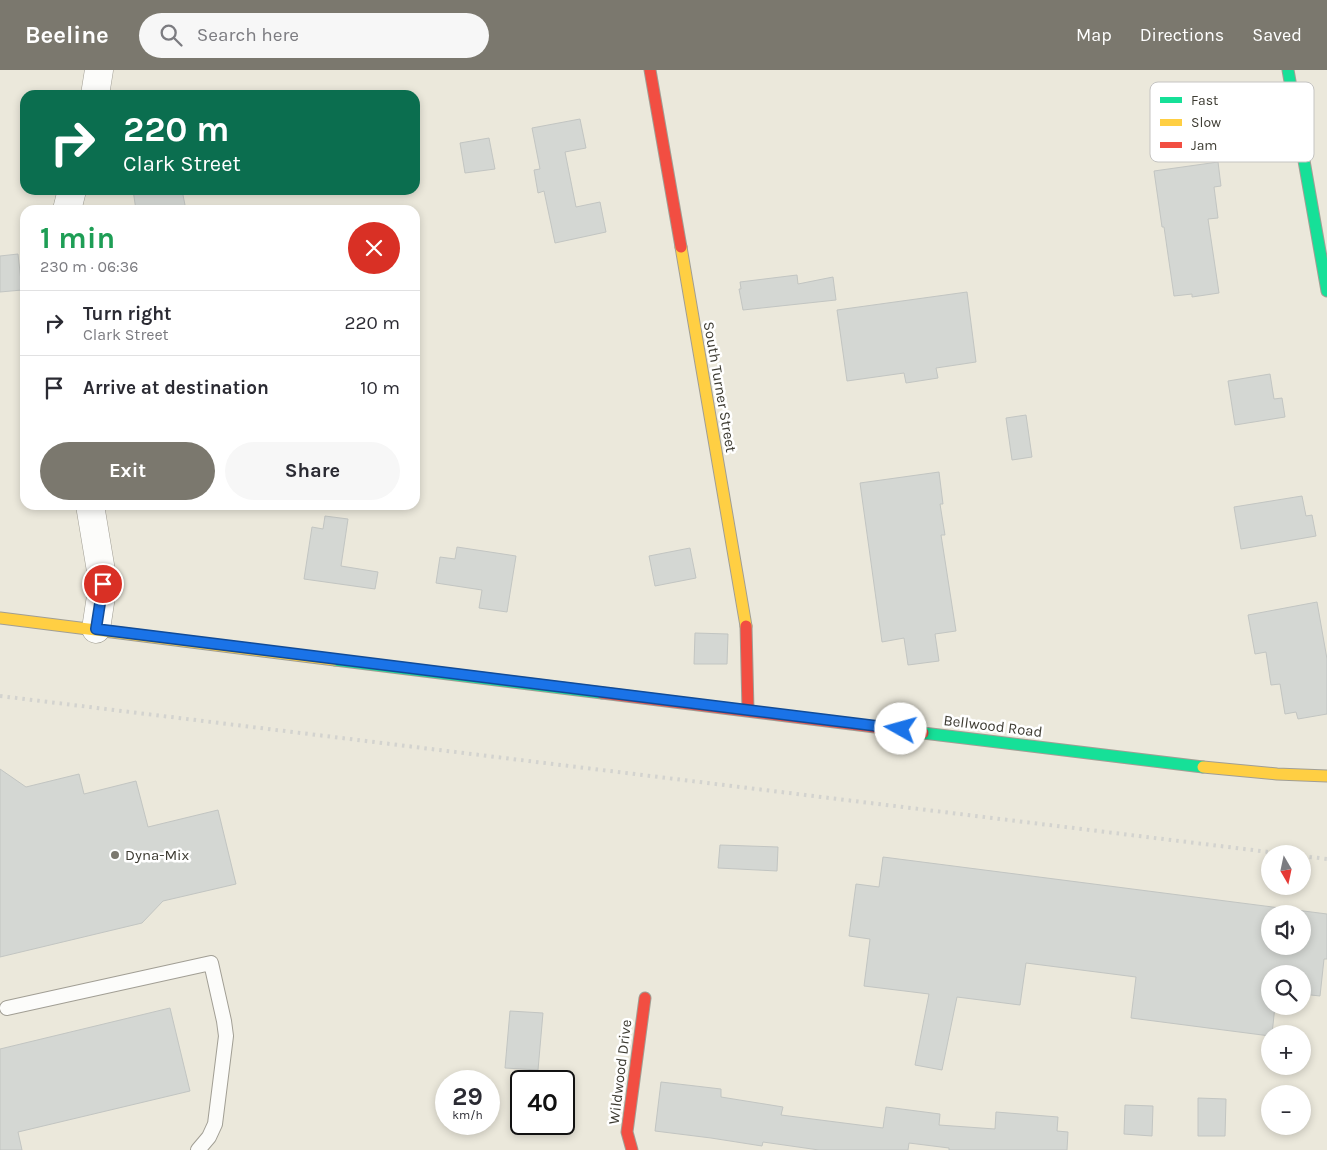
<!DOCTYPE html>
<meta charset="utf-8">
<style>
body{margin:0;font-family:Karla,sans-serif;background:#f7f7f7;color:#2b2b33;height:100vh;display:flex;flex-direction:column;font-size:19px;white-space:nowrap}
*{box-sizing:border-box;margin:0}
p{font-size:16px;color:#7c7c81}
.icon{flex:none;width:28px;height:28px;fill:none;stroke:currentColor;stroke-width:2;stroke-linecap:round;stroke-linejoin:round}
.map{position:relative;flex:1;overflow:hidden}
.sheet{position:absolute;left:20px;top:135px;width:400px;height:305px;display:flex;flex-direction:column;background:#fff;border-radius:15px;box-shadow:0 2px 8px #0003}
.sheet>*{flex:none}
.hud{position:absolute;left:20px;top:20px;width:400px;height:105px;border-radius:15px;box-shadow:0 2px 8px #0003;background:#0b6e4f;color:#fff;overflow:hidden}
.needle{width:32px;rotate:171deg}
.tools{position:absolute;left:1261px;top:775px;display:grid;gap:10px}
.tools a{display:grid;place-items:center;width:50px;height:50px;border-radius:50%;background:#fff;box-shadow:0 2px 8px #0003;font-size:25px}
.speed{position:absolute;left:435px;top:1000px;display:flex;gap:10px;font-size:25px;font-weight:700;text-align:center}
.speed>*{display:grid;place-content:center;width:65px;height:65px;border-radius:50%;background:#fff;box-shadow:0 2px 8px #0003;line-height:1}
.speed small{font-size:12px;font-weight:400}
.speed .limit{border:2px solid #111;border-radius:8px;background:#fff;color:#111}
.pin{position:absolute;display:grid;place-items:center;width:42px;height:42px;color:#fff;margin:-21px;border:2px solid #fff;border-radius:50%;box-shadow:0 1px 5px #0007}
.me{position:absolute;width:55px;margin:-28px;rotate:277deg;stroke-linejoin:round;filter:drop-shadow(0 0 4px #0008)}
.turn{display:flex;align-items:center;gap:18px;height:105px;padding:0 20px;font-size:22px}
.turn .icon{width:65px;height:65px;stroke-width:2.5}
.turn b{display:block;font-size:35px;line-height:42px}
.round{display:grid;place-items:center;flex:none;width:52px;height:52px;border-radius:26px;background:#f7f7f7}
.head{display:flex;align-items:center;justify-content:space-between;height:85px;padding:0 20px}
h1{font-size:30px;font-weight:700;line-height:38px;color:#1e9e55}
.action{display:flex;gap:10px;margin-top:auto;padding:10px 20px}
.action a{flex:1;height:58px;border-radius:30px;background:#7b786e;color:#fff;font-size:20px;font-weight:700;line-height:58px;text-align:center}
.action a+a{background:#f7f7f7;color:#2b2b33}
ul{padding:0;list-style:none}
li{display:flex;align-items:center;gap:15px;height:65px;padding:0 20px;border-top:1px solid #e1e1e2}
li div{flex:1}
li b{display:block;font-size:19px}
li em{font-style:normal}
header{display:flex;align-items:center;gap:30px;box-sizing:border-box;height:70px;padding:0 25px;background:#7b786e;color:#fff}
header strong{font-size:24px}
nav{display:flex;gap:28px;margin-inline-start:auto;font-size:18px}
.search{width:350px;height:45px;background:#f7f7f7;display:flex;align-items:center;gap:12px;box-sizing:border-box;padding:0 18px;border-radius:28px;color:#7c7c81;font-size:19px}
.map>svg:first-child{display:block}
</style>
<header>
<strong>Beeline</strong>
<div class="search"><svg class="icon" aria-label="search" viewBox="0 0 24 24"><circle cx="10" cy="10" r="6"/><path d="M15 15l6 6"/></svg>Search here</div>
<nav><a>Map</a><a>Directions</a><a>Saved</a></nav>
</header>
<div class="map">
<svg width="1327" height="1080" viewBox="0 0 1327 1080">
<rect width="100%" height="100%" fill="#ebe8db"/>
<g fill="#d4d7d3" stroke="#c2c5c2" fill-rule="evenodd">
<polygon points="580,49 586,78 565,82 576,137 600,132 606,162 555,173 544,121 538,123 534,100 540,99 532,58"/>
<polygon points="489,68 495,99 465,103 460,73"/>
<polygon points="1218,92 1221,116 1214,117 1218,148 1208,149 1219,223 1192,227 1192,224 1174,226 1164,157 1162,157 1154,101"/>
<polygon points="133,120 182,120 186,140 136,140"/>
<polygon points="18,184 22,220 0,222 0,186"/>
<polygon points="797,205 798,214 833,207 836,230 743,240 739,219 741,219 740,212"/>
<polygon points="967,222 976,292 936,298 938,308 906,313 904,303 847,311 837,240"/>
<polygon points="1270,304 1274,329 1282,328 1285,347 1235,355 1228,311"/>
<polygon points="1026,345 1032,387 1012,390 1006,348"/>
<polygon points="939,402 943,434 940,434 945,465 941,465 956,561 935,564 939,591 908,595 904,568 882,572 860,413"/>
<polygon points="1302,426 1306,446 1312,445 1316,466 1241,479 1234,437"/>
<polygon points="325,446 348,449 341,496 378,502 375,519 304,509 312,457 323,459"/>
<polygon points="457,477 516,486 507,542 479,538 482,520 436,513 440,487 455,489"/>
<polygon points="690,478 696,508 655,516 649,486"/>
<polygon points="1317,532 1327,589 1327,644 1298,649 1296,642 1285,644 1280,614 1271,615 1266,582 1255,584 1248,545"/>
<polygon points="695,563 728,564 727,594 694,594"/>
<polygon points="0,699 26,717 79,704 84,724 136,711 148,757 218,740 236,814 163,831 142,853 0,887"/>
<polygon points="720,775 778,777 777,801 718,798"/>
<path d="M 883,787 L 1327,844 L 1327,889 L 1324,889 L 1320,926 L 1302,924 L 1302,904 L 1270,904 L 1270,936 L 1275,936 L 1272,964 L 1270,964 L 1270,966 L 1131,948 L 1136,907 L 1026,893 L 1020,935 L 957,927 L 942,1000 L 915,995 L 929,924 L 864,916 L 870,869 L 849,866 L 856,814 L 879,817 ZM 1270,844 L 1302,844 L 1302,876 L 1270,876 Z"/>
<polygon points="170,938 190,1021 18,1062 22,1080 0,1080 0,979"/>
<polygon points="510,941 543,943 538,1000 505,998"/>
<polygon points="661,1012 721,1019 721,1027 783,1037 781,1045 883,1058 886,1037 940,1044 939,1055 995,1059 996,1042 1058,1047 1057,1061 1068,1062 1067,1080 949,1080 949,1078 909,1073 908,1080 819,1080 763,1072 762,1076 711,1068 655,1061"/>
<polygon points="1198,1028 1226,1029 1225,1066 1198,1066"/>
<polygon points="1125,1035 1153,1036 1152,1066 1124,1064"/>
</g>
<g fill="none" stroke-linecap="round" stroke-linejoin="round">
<defs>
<polyline id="lane" points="7,938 211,893 224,951 226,966 215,1054 209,1067 198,1080"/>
<g id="street">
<polyline points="95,25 99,0"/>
<polyline points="67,140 72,120"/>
<polyline points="90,435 103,513 96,559"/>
</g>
<g id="fast">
<polyline points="1288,0 1327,221"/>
<polyline points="335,590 602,623"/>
<polyline points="923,663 1203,697"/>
</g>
<g id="slow">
<polyline points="681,177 746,556"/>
<polyline points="0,548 335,590"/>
<polyline points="1203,697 1277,704 1327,706"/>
</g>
<g id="jam">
<polyline points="650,0 681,177"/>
<polyline points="746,556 748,640"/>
<polyline points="602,623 923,663"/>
<polyline points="632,1080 627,1062 645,928"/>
</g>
</defs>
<use href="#lane" stroke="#a19e94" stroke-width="16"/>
<use href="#street" stroke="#a19e94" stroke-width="29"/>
<use href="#fast" stroke="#a19e94" stroke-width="13"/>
<use href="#slow" stroke="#a19e94" stroke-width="13"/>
<use href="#jam" stroke="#a19e94" stroke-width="13"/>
<use href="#lane" stroke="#fcfcfa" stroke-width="14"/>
<use href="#street" stroke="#fcfcfa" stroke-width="28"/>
<use href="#fast" stroke="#16e098" stroke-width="11"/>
<use href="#slow" stroke="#ffcf43" stroke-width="11"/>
<use href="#jam" stroke="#f24e42" stroke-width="11"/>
<g stroke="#d3d3cf" stroke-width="4" stroke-dasharray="2.5 5" stroke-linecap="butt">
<polyline points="0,626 1285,784"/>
<polyline points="1302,786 1327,789"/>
</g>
</g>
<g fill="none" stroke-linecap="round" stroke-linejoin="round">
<defs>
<polyline id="route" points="103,514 96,559 901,659"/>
</defs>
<use href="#route" stroke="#114b97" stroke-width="12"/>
<use href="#route" stroke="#1a73e8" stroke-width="9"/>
</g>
<circle fill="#7b786e" stroke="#fff" stroke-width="2" cx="115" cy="785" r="5"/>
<g text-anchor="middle" stroke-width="5" stroke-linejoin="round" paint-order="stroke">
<g font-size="15" fill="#3e3c33" stroke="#fff">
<text transform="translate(720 317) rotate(80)" y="5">South Turner Street</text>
<text transform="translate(993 656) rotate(7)" y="5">Bellwood Road</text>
<text transform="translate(620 1002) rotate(-83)" y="5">Wildwood Drive</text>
</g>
<g font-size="15" fill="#3e3c33" stroke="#fff" text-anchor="start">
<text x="125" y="790">Dyna-Mix</text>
</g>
</g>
<rect x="1150" y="12" width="164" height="80" rx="8" fill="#fff" stroke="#c5c4c2" stroke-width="1"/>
<rect x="1160" y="27" width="22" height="6" fill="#16e098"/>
<rect x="1160" y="49" width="22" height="7" fill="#ffcf43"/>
<rect x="1160" y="72" width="22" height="6" fill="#f24e42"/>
<g font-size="14" fill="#3e3c33">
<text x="1191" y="35">Fast</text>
<text x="1191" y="57">Slow</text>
<text x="1191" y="80">Jam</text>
</g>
</svg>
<div class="tools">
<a><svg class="needle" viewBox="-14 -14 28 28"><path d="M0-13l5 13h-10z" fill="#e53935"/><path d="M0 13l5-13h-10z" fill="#7c7c81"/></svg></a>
<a><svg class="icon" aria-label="sound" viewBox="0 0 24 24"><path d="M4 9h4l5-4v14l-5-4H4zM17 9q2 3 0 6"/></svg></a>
<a><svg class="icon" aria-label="search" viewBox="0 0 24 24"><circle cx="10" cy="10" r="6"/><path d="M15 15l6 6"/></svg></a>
<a>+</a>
<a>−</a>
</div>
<div class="speed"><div>29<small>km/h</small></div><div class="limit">40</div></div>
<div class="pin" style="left:103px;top:514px;background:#d93025"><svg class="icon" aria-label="arrive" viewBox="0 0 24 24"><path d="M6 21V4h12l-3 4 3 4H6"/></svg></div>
<svg class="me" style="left:901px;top:659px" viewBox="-20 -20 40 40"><circle r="19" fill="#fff"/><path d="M0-13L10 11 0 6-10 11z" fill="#1a73e8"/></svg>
<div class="hud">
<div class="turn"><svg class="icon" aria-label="right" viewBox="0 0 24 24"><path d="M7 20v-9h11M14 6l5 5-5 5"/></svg><div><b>220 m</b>Clark Street</div></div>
</div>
<section class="sheet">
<div class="head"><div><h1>1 min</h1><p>230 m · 06:36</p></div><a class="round" style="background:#d93025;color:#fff"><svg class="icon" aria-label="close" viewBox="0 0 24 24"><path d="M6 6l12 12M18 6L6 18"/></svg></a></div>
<ul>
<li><svg class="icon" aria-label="right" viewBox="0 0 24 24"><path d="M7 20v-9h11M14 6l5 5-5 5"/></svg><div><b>Turn right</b><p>Clark Street</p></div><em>220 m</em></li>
<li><svg class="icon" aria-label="arrive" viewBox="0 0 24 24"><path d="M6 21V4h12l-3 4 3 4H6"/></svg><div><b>Arrive at destination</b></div><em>10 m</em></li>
</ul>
<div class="action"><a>Exit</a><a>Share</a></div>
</section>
</div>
